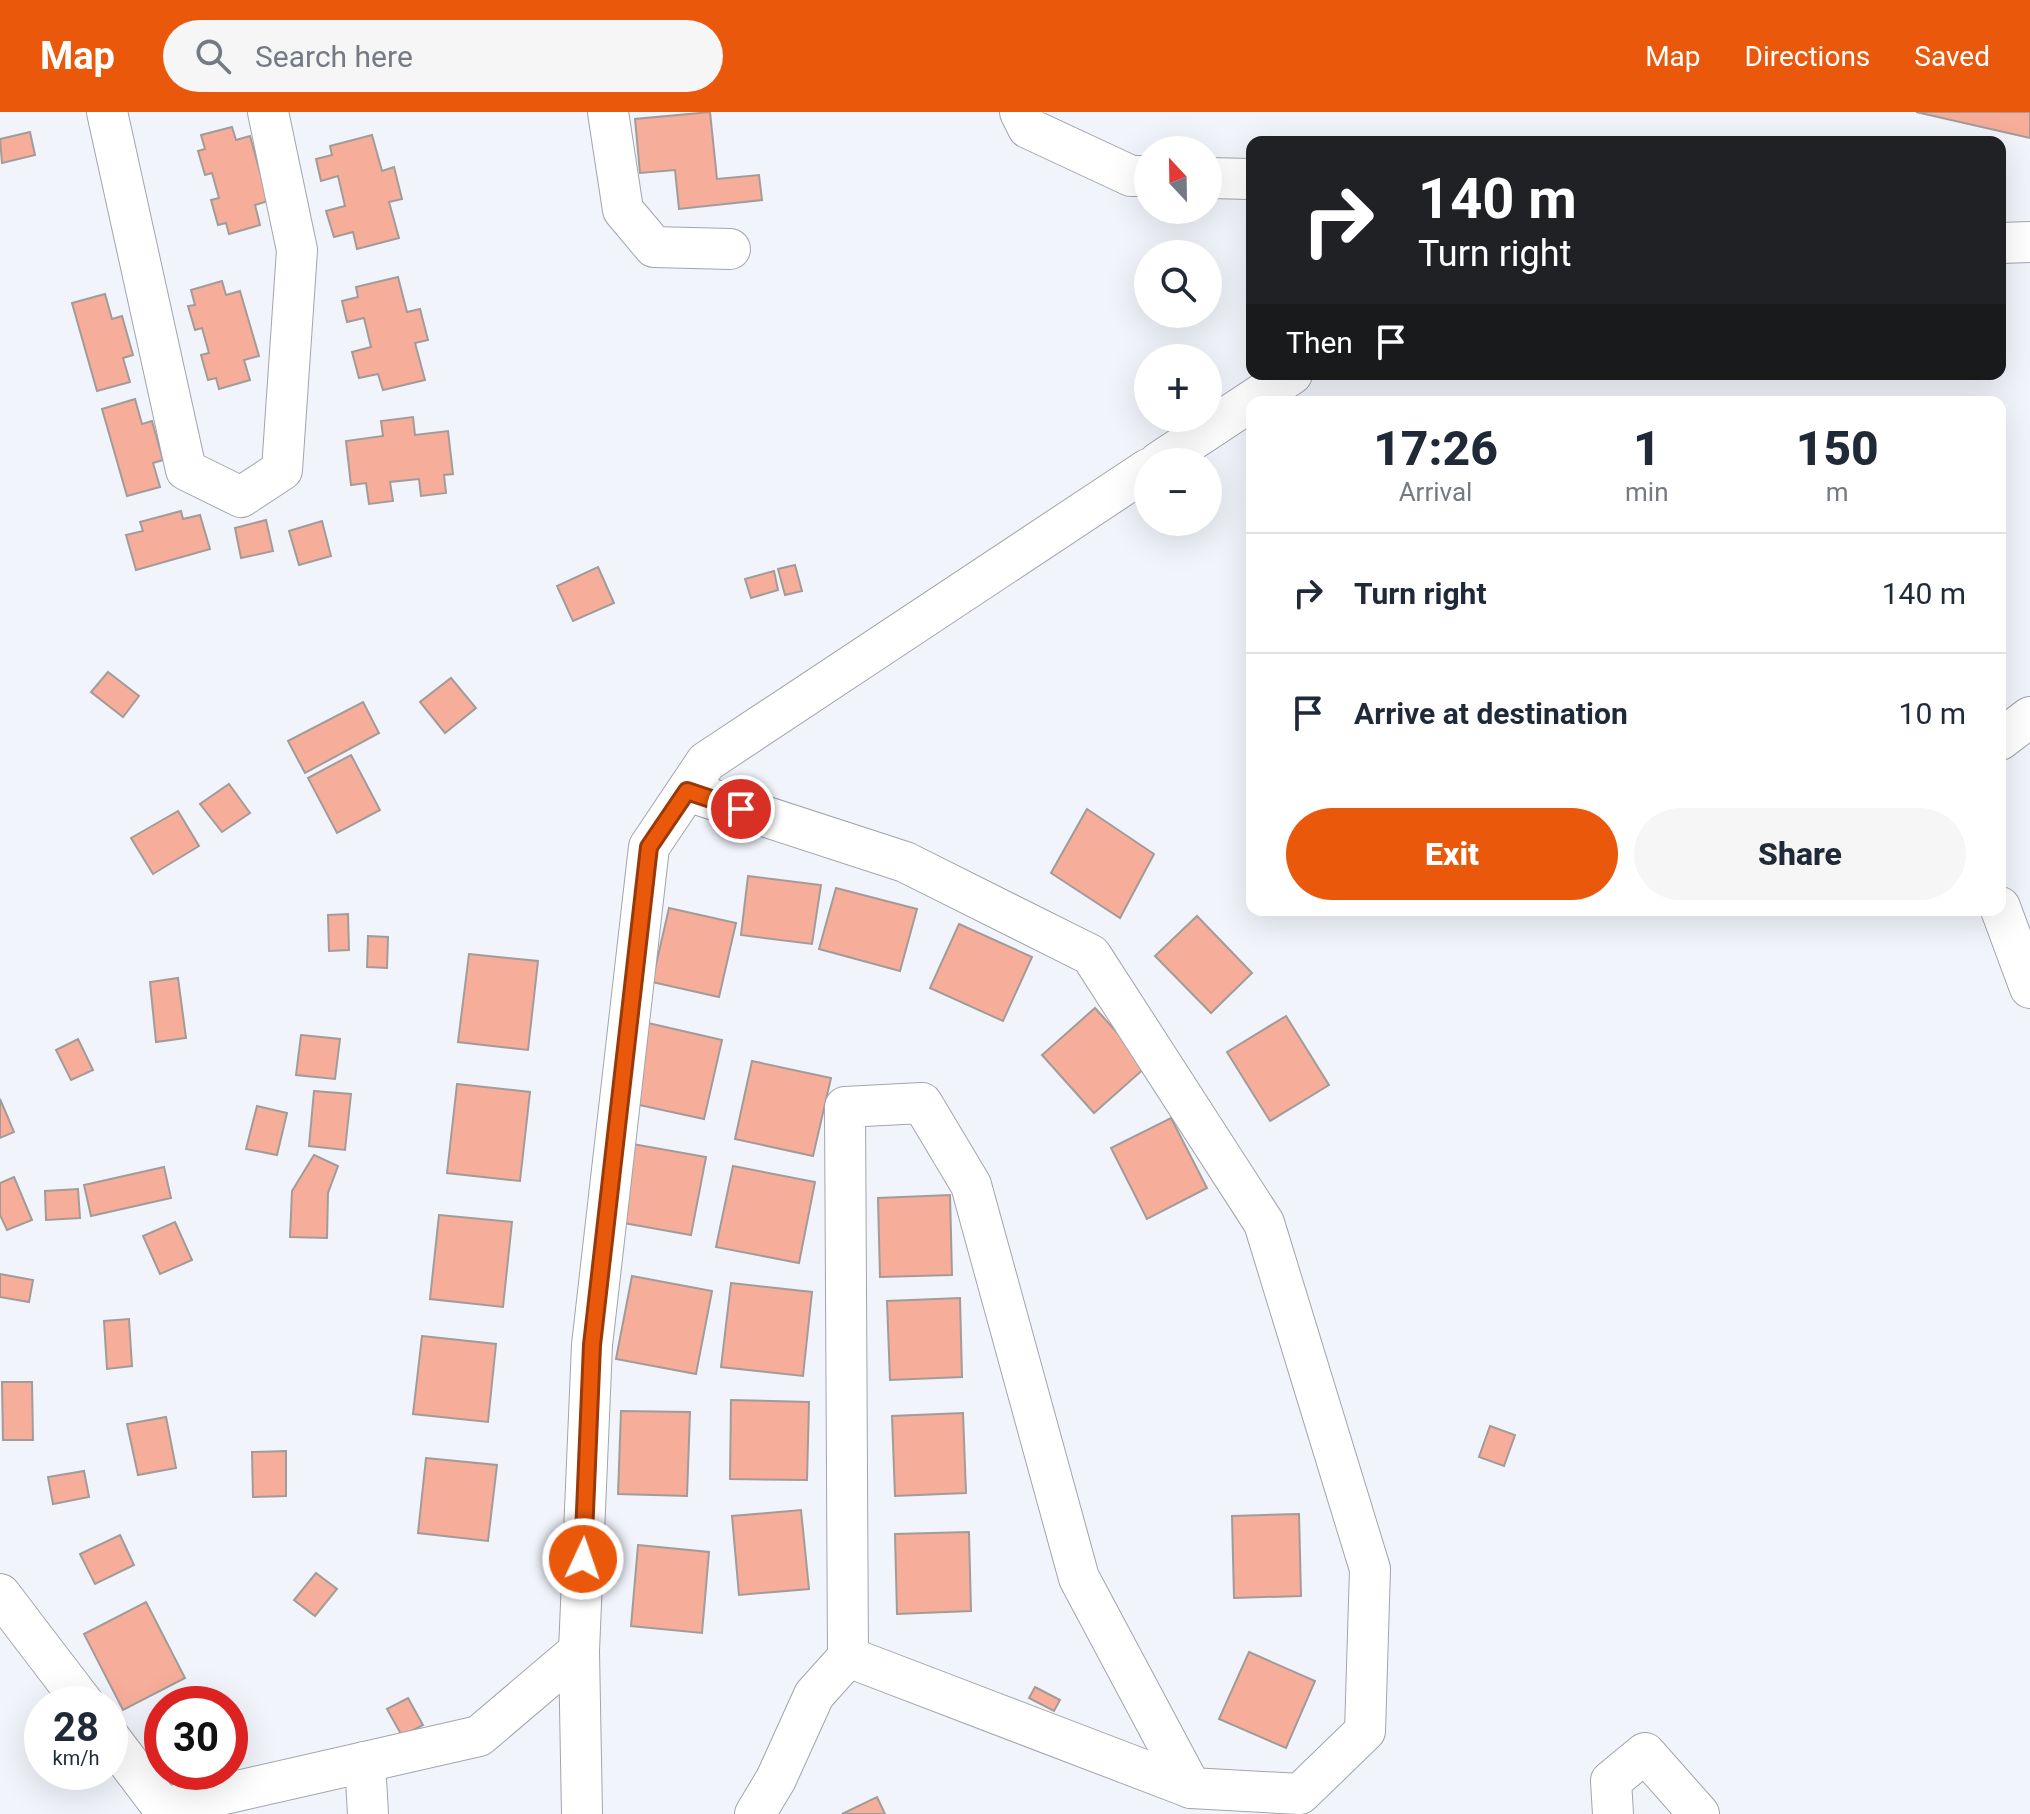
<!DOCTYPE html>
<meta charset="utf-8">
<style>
body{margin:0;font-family:Roboto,sans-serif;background:#f6f6f7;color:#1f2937;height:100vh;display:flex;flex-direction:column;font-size:30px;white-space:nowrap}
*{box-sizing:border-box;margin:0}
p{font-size:26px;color:#747a83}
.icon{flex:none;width:44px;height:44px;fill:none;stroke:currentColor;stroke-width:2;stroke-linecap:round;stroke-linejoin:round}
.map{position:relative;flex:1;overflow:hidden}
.sheet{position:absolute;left:1246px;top:284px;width:760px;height:520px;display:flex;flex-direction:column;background:#fff;border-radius:16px;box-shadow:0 8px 32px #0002}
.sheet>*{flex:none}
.banner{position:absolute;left:1246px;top:24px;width:760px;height:244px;border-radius:16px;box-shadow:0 8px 32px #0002;background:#202124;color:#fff;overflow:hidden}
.needle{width:52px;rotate:338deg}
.controls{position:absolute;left:1134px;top:24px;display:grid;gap:16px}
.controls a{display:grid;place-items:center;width:88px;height:88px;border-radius:50%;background:#fff;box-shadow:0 8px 32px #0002;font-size:40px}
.speed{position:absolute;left:24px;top:1574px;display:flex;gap:16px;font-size:40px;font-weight:700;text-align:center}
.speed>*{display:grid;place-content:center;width:104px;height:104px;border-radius:50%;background:#fff;box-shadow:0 8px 32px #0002;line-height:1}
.speed small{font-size:20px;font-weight:400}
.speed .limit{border:12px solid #d22;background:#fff;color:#111}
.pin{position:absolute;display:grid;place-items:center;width:68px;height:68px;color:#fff;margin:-34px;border:4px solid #fff;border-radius:50%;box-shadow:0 2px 8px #0007}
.me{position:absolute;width:88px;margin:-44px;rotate:3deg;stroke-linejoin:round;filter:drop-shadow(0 0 6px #0008)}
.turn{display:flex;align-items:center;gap:28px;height:168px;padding:0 40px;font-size:36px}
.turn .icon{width:104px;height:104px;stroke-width:2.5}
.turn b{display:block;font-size:56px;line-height:68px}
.then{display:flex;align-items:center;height:76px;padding:0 40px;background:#0003;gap:16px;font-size:30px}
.eta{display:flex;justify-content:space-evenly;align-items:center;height:136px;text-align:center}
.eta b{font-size:48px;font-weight:800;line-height:56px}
.cta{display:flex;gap:16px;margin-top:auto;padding:16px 40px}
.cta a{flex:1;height:92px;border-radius:48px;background:#ea580c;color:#fff;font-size:32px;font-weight:800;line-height:92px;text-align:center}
.cta a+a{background:#f6f6f7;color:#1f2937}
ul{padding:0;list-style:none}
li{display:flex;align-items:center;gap:24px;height:120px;padding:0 40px;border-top:2px solid #e0e1e3}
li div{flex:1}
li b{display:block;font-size:30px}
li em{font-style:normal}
header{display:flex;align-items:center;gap:48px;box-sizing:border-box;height:112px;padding:0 40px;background:#ea580c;color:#fff}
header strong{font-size:38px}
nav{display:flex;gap:44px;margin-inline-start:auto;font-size:28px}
.search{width:560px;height:72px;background:#f6f6f7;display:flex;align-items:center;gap:20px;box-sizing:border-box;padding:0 28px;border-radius:44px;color:#747a83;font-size:30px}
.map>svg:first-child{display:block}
</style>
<header>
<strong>Map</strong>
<div class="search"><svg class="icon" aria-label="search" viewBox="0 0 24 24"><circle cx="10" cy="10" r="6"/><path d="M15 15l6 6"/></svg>Search here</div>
<nav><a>Map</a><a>Directions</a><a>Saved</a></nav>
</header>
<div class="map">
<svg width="2030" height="1702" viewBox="0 0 2030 1702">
<rect width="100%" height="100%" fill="#f1f4fb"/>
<g fill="#f6ae9a" stroke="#a39b99" stroke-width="2">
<polygon points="710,0 717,67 759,63 762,88 679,97 675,58 640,61 635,7"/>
<polygon points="1916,0 2030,0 2030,26"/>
<polygon points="232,15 236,28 250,24 268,89 255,93 260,113 229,122 226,111 218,113 211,88 219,86 212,61 205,63 198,39 205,37 201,23"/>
<polygon points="30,20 35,43 2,51 0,27"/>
<polygon points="372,23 382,59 394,55 402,87 389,90 399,126 357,137 353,120 334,125 326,99 345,94 338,64 321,69 316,47 332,43 330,34"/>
<polygon points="398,165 407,200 420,197 428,228 415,231 425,268 383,278 378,262 359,266 352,240 371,235 364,206 347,210 342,189 358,185 356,175"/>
<polygon points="222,169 226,183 240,179 259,244 244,248 250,268 219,277 216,266 208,268 201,243 209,241 202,216 195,218 188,194 195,193 191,178"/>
<polygon points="105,182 112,207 122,204 133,243 123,246 130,270 97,279 72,191"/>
<polygon points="135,287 142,312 152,309 163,348 153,351 160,375 127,384 102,297"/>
<polygon points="413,305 415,323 448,319 453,362 444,363 446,381 421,384 419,367 390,370 393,389 369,392 366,371 351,373 346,329 383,324 381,309"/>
<polygon points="181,399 183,407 200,403 210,437 136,458 126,423 143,419 140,410"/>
<polygon points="266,408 273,439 241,446 235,416"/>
<polygon points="322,409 331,444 299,453 289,419"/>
<polygon points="795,453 802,479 785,483 778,457"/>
<polygon points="598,455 614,491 573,509 557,474"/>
<polygon points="774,459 778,478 751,486 745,467"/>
<polygon points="108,560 139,584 123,605 91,580"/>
<polygon points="451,566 476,596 445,621 420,590"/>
<polygon points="363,590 379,621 305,661 288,629"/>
<polygon points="351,643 380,698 337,721 308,666"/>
<polygon points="229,672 250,701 222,720 200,692"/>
<polygon points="1087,697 1154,742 1120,806 1051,761"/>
<polygon points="178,699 199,734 153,762 131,726"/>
<polygon points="748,764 821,773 812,832 741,823"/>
<polygon points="836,776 917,797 900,859 819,837"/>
<polygon points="669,796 736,811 719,885 652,870"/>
<polygon points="348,802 349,838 329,839 328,803"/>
<polygon points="1197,804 1252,861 1211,901 1155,844"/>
<polygon points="959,812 1032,845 1003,909 930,876"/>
<polygon points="368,824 388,825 387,856 367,855"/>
<polygon points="469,842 538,849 528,938 458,930"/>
<polygon points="178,866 186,926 156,930 150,870"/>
<polygon points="1095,896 1147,954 1094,1001 1042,943"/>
<polygon points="1286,904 1329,973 1270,1009 1227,940"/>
<polygon points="648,911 722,928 704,1007 630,991"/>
<polygon points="301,923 340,927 335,967 296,963"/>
<polygon points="78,927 93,958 71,968 56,938"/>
<polygon points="752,949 831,966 813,1044 735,1027"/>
<polygon points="457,972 530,980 520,1069 447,1061"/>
<polygon points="314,979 351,982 345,1038 309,1034"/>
<polygon points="0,987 14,1020 0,1026"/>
<polygon points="257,994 287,1001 277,1043 246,1037"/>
<polygon points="1171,1006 1207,1076 1147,1107 1111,1036"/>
<polygon points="627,1031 706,1045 691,1123 612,1109"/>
<polygon points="314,1043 338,1054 328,1081 327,1126 290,1125 292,1079"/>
<polygon points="733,1054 815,1070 799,1151 716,1135"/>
<polygon points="164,1055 171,1086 91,1104 84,1073"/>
<polygon points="14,1065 32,1108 7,1118 0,1103 0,1071"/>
<polygon points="78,1077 80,1106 46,1108 45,1079"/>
<polygon points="950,1083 952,1163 880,1165 878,1086"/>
<polygon points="439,1103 512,1110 503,1195 430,1187"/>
<polygon points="175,1110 192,1148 160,1162 143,1124"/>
<polygon points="0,1162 33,1168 29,1190 0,1185"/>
<polygon points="632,1164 712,1179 696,1262 616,1247"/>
<polygon points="731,1171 812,1180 803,1264 721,1255"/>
<polygon points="960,1186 962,1265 890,1268 887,1189"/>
<polygon points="129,1207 132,1254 107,1257 104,1209"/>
<polygon points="422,1224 496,1232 488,1310 413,1302"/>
<polygon points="2,1270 32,1270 33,1328 3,1328"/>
<polygon points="731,1288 809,1290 807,1368 730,1367"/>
<polygon points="621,1299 690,1300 687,1384 618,1382"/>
<polygon points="963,1301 966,1381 895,1384 892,1304"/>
<polygon points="166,1305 176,1356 138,1363 127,1312"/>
<polygon points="1490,1314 1515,1323 1504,1354 1479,1345"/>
<polygon points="286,1339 286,1384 253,1385 252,1340"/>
<polygon points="426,1346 497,1353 488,1429 418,1421"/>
<polygon points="84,1359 89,1385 53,1392 48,1365"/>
<polygon points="801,1398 809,1477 739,1483 732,1404"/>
<polygon points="1299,1402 1301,1484 1234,1486 1232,1404"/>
<polygon points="969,1420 971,1499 897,1502 895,1422"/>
<polygon points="120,1423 134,1453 95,1472 80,1442"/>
<polygon points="638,1433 709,1440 702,1521 631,1514"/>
<polygon points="316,1461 337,1477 315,1504 294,1488"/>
<polygon points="146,1490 185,1566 123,1598 84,1522"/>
<polygon points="1249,1540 1315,1569 1286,1636 1219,1607"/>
<polygon points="1035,1575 1060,1588 1054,1599 1029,1586"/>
<polygon points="408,1586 423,1613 402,1624 387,1597"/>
<polygon points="877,1685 885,1702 842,1702"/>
</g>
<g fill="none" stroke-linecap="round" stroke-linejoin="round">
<defs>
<g id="street">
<polyline points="107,0 186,358 241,385 282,358 297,138 268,0"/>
<polyline points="608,0 623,98 654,135 730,137"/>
<polyline points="1020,0 1028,16 1131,64 1148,64"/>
<polyline points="1208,66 1252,67"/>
<polyline points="2000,131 2030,130"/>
<polyline points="1159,350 1292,262"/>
<polyline points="2000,628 2030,605"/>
<polyline points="687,679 905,750 1091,843 1264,1111 1370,1457 1365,1619 1300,1682 1191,1676 1079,1466 971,1073 922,991 845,995 848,1545 814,1583 776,1667 755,1702"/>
<polyline points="2000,795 2030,876"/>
<polyline points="0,1482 84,1592"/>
<polyline points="848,1545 1191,1676"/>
<polyline points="110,1626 163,1696 479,1624 579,1539"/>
<polyline points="365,1650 368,1702"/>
<polyline points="582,1702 579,1539 592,1233 649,735 706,650 1148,357"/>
<polyline points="1613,1702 1611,1669 1645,1641 1699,1702"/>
</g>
</defs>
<use href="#street" stroke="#a1a5ac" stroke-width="42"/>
<use href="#street" stroke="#fff" stroke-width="40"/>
</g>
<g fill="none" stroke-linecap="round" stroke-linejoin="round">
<defs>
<polyline id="route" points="583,1447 592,1233 649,735 687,679 741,697"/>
</defs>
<use href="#route" stroke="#983908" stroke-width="20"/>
<use href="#route" stroke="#ea580c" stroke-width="14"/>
</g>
</svg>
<div class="controls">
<a><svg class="needle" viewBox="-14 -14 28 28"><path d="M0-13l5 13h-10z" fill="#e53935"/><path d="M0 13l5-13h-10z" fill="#747a83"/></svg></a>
<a><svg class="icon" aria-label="search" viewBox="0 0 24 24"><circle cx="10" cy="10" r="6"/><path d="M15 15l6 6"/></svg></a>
<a>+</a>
<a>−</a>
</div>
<div class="speed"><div>28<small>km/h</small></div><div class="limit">30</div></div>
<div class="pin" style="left:741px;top:697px;background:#d93025"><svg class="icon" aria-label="arrive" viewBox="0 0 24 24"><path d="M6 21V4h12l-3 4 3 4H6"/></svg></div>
<svg class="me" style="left:583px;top:1447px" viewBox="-20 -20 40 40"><circle r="17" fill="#ea580c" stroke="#fff" stroke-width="3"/><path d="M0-11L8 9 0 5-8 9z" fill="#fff"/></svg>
<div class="banner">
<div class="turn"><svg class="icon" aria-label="right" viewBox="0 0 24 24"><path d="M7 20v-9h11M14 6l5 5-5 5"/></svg><div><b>140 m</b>Turn right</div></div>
<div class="then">Then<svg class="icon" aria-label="arrive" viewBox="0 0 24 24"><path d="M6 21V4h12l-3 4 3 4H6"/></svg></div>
</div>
<section class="sheet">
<div class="eta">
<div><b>17:26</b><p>Arrival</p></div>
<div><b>1</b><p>min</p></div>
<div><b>150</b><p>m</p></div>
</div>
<ul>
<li><svg class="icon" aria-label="right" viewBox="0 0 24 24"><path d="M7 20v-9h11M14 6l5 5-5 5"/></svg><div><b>Turn right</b></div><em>140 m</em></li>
<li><svg class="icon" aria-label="arrive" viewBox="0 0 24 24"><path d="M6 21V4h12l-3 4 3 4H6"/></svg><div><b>Arrive at destination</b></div><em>10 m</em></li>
</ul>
<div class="cta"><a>Exit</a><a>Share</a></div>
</section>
</div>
